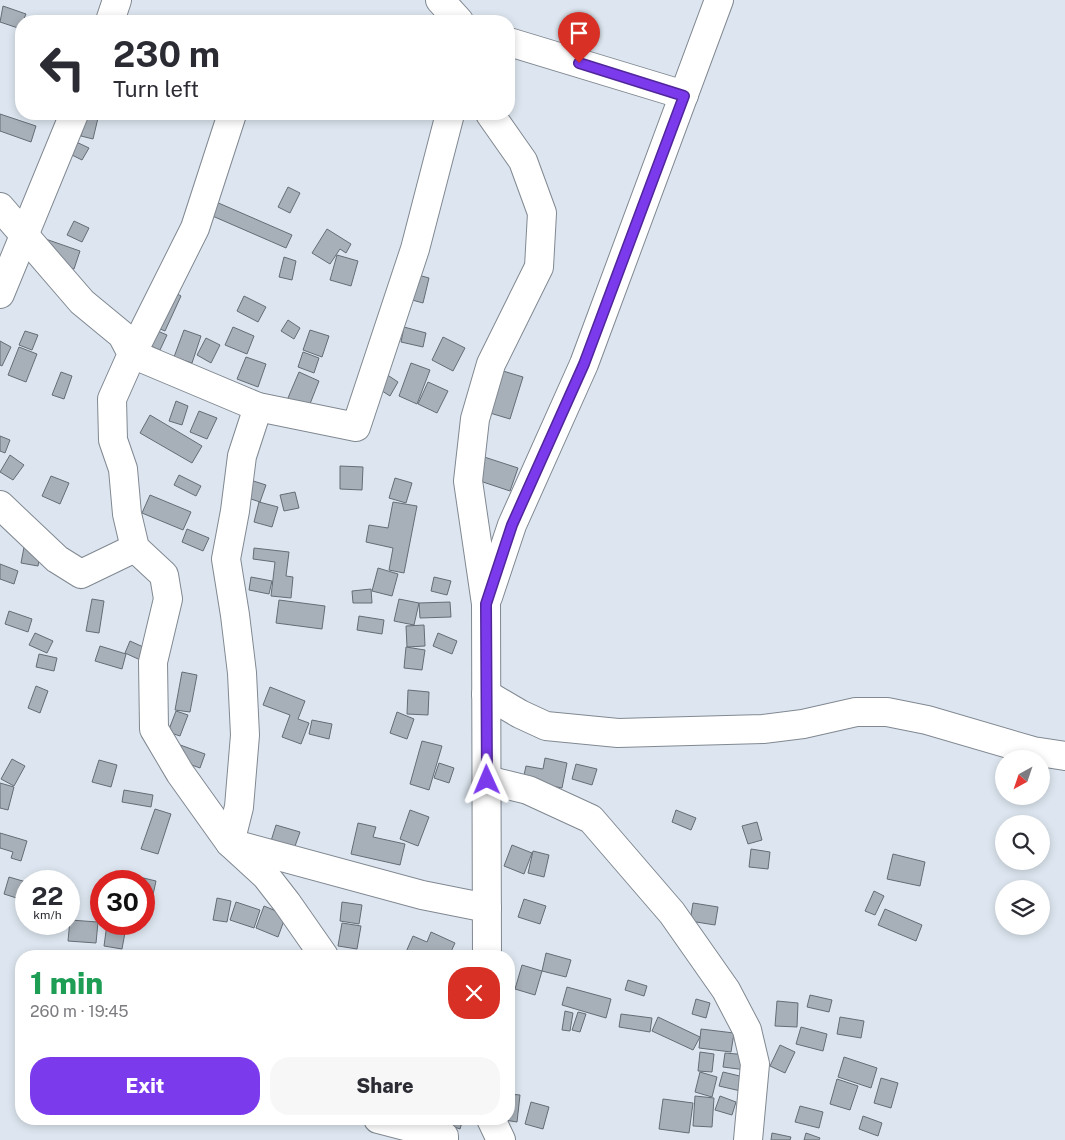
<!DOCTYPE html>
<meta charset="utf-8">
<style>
body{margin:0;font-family:"Public Sans",sans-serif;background:#f7f7f7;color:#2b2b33;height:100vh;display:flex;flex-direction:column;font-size:19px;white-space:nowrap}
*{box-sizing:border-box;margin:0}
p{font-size:16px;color:#7c7c81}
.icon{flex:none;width:28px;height:28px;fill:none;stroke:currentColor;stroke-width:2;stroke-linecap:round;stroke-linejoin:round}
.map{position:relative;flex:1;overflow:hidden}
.drawer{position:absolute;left:15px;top:950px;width:500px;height:175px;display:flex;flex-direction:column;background:#fff;border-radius:20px;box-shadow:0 2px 8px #0003}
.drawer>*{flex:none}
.banner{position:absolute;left:15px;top:15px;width:500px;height:105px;border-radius:20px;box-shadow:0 2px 8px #0003;background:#fff;color:#2b2b33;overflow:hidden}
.needle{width:32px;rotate:220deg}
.buttons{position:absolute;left:995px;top:750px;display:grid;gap:10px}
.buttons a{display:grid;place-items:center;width:55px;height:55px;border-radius:50%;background:#fff;box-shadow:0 2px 8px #0003;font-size:25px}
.speed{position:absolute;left:15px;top:870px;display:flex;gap:10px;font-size:25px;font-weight:700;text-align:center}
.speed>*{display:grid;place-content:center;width:65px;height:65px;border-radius:50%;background:#fff;box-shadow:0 2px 8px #0003;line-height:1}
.speed small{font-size:12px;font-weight:400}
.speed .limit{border:8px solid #d22;background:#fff;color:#111}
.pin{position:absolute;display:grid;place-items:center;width:42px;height:42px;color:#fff;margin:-51px -21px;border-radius:50% 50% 50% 0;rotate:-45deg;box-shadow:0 0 5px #0007}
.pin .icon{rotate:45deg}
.me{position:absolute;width:55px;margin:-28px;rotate:359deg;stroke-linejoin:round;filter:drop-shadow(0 0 4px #0008)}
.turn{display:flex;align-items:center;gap:18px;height:105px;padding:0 15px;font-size:22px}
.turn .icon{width:65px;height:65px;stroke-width:2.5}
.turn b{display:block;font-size:35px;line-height:42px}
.round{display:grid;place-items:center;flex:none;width:52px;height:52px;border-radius:20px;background:#f7f7f7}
.head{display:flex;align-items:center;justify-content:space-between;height:85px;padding:0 15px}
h1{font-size:30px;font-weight:800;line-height:38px;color:#1e9e55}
.button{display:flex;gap:10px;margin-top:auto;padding:10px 15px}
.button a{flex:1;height:58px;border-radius:20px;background:#7c3aed;color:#fff;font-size:20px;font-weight:800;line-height:58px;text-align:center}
.button a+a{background:#f7f7f7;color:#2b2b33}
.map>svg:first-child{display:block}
</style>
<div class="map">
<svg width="1065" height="1140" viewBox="0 0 1065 1140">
<rect width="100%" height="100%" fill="#dde6f0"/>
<g fill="#a7afb8" stroke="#656c75">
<polygon points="3,6 26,14 23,21 21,21 21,29 0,22"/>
<polygon points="0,114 36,126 31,142 0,131"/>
<polygon points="86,115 98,118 93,139 81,136"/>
<polygon points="72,140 89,148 82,160 66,152"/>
<polygon points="288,187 300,193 290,213 278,207"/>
<polygon points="207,198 292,235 286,248 201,211"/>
<polygon points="74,221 89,228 82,242 67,235"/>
<polygon points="327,229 351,244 346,253 340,249 330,264 312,253"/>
<polygon points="34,235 80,251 74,269 28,252"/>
<polygon points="337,255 358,261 351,286 330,280"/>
<polygon points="284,257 296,261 292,280 279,277"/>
<polygon points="411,273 429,278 423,303 405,298"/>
<polygon points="170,290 181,296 165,331 153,326"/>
<polygon points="244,296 266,307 258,322 237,311"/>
<polygon points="288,320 300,328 294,339 281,331"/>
<polygon points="233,327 254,336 247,354 225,345"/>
<polygon points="404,327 426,333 423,347 401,342"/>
<polygon points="153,329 167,335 160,350 146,344"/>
<polygon points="184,330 201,336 192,363 174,357"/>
<polygon points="310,330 329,336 322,357 303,350"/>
<polygon points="25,331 38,335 32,350 19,345"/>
<polygon points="443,337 465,348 453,371 432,360"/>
<polygon points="206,338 220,345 211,363 197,355"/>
<polygon points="0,341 11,347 2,366 0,365"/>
<polygon points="19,347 37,354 26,382 8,375"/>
<polygon points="303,352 319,358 314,373 298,367"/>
<polygon points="246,357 266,364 258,387 237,379"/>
<polygon points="411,363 430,370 417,404 399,396"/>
<polygon points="380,370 398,382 390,396 371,384"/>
<polygon points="503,371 523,377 510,419 490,413"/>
<polygon points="61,372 72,376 64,399 52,395"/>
<polygon points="299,372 319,381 306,414 285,405"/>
<polygon points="428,382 448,391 437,413 418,404"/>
<polygon points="176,401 188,406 182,425 169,421"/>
<polygon points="199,411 217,418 207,439 190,432"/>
<polygon points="150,415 202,446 192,463 140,433"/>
<polygon points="0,436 10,440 5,453 0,451"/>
<polygon points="475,454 518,468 510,491 468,477"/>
<polygon points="10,455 24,465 13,480 0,472"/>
<polygon points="340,466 363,467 362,490 340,489"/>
<polygon points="179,475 201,486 196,496 174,485"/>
<polygon points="51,476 69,483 60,504 42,496"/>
<polygon points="244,478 266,485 260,502 239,495"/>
<polygon points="395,478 412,483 406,503 389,498"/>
<polygon points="295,492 299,508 284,511 280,495"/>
<polygon points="150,495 191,512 183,530 142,513"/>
<polygon points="259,502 278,507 272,527 254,522"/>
<polygon points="393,502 417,506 404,573 389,570 393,548 366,542 369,525 388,528"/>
<polygon points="187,529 209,538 203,551 182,542"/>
<polygon points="25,542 42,545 38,566 21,563"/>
<polygon points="254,548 289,552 286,576 293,577 291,598 271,596 275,562 253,559"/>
<polygon points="0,564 18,571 14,584 0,579"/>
<polygon points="378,568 398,574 392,596 372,591"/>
<polygon points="251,577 272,581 269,594 249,590"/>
<polygon points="434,577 451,581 447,595 431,591"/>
<polygon points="371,589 372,603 353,603 352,591"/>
<polygon points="92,599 104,601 99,633 86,631"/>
<polygon points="399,599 419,603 414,625 394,621"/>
<polygon points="279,600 325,606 322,629 276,623"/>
<polygon points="450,602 451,617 420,618 419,603"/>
<polygon points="9,611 32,619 28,632 5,624"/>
<polygon points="359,616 384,620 382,634 357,630"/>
<polygon points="424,625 425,646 407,647 406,626"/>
<polygon points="35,633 53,641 47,653 29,645"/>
<polygon points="438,633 457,641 452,654 433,646"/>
<polygon points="130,641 152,651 147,663 125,653"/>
<polygon points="100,646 126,654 122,669 95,661"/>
<polygon points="406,647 425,650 422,670 404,668"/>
<polygon points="39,654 57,658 54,671 36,667"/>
<polygon points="182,672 197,675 190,712 175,710"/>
<polygon points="36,686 48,691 40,713 28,708"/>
<polygon points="270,687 305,701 298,719 309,723 301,744 282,737 290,715 263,705"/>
<polygon points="408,690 429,692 428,715 407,714"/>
<polygon points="176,711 188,715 180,736 168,732"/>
<polygon points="397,712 414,719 407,739 390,733"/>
<polygon points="312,720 332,724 329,739 309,734"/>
<polygon points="422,741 442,746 429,790 410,784"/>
<polygon points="172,742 205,754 200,768 167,756"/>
<polygon points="545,758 567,763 562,788 523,780 526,766 543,769"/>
<polygon points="12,759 25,766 14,786 1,779"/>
<polygon points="99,760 117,765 111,787 92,782"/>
<polygon points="439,763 454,768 449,783 434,778"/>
<polygon points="576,764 597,769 592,785 572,779"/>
<polygon points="0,783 14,787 8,810 0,808"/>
<polygon points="124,790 153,795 151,807 122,802"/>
<polygon points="155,809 171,814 158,854 141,849"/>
<polygon points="410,810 429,817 418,846 400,839"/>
<polygon points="676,810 696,818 691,830 672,822"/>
<polygon points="757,822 762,840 748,844 742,826"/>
<polygon points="358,823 376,827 373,837 405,844 400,865 351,854"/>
<polygon points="276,825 300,832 294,849 271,841"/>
<polygon points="0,833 27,841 21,861 11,858 13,852 0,848"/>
<polygon points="512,845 532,853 524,874 504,866"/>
<polygon points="751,849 770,852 768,869 749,867"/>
<polygon points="533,851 549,855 544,877 528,873"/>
<polygon points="893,854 925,862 920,886 887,879"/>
<polygon points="135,876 156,881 151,904 144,902 144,881 134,881"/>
<polygon points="9,877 26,882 26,901 4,894"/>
<polygon points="874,891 884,896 875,915 865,911"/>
<polygon points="217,898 231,901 227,922 213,920"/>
<polygon points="524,899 546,906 540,924 518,917"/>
<polygon points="236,902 260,910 254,928 230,920"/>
<polygon points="342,902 362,905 359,924 340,921"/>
<polygon points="693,903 718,907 715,925 690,921"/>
<polygon points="264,906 286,915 278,937 256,928"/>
<polygon points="885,909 922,925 916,941 878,925"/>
<polygon points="70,920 98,922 96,943 68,941"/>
<polygon points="342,923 361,926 357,949 338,946"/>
<polygon points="107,924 126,927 122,949 104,946"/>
<polygon points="431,932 455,943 449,956 416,956 406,952 413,936 427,942"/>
<polygon points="546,953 571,960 566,977 542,971"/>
<polygon points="522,965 542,971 535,995 515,989"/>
<polygon points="628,980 647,986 644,996 625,990"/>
<polygon points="567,987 611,999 606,1018 562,1005"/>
<polygon points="810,995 832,1000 829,1012 807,1007"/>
<polygon points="696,999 710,1003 706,1018 692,1014"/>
<polygon points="777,1001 798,1003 797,1027 775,1026"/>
<polygon points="565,1011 573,1013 570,1031 562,1030"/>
<polygon points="578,1012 586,1014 580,1032 572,1030"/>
<polygon points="621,1014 652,1018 650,1032 619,1027"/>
<polygon points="658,1017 700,1037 693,1050 652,1031"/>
<polygon points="840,1017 864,1021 861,1038 837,1034"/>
<polygon points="801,1027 827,1034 823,1051 796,1044"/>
<polygon points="701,1029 734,1033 731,1052 699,1048"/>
<polygon points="780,1045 795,1052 785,1073 770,1066"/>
<polygon points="700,1052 714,1054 712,1072 698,1071"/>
<polygon points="725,1053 748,1055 746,1070 723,1067"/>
<polygon points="844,1057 877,1068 871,1088 838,1077"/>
<polygon points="700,1072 717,1077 712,1097 695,1092"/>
<polygon points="723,1072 748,1078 745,1092 719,1086"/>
<polygon points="881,1078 898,1083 891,1108 874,1103"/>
<polygon points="837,1079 858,1086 850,1110 830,1104"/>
<polygon points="509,1094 520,1095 517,1122 498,1119 509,1119"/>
<polygon points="695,1096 714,1098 712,1127 693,1126"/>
<polygon points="720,1096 736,1102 732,1115 715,1110"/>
<polygon points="663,1099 693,1103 689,1133 659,1129"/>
<polygon points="531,1102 549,1107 543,1129 525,1124"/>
<polygon points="800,1106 823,1112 819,1128 795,1122"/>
<polygon points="863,1116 882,1123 878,1136 859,1129"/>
<polygon points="448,1119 463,1119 460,1129 446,1124"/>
<polygon points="772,1133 791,1137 790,1140 771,1140"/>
<polygon points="806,1133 820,1138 819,1140 804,1140"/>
</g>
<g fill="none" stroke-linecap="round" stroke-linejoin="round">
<defs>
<g id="minor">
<polyline points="440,0 459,21"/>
<polyline points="110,21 117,0"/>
<polyline points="509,42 684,95"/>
<polyline points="232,114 195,228 132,354 258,407 356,427 415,249 450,114"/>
<polyline points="0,207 82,302 122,335 132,354 112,399 113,440 123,469 127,514 135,548 164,575 168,599 153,662 154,729 180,773 230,843 266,876 287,903 324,956"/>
<polyline points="0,294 74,114"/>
<polyline points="258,407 242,456 235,511 226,559 235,615 242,673 245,735 239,807 230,843 422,895 487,908"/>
<polyline points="0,505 57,559 81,574 135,548"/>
<polyline points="488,597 512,525 584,364 719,0"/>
<polyline points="486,694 520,714 546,726 618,733 763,729 803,724 856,712 887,712 927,720 1033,751 1065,756"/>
<polyline points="487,780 528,790 591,819 672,913 726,990 747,1030 755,1064 748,1140"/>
<polyline points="487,956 486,604 468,481 475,419 491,364 539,267 542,213 523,161 490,114"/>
<polyline points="378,1119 444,1136 444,1140"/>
<polyline points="491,1119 501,1140"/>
</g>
</defs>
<use href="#minor" stroke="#808891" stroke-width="30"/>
<use href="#minor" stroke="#fff" stroke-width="28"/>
</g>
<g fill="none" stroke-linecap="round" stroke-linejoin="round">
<defs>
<polyline id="route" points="487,780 486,604 512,525 584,364 684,96 579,63"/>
</defs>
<use href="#route" stroke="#51269a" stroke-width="12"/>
<use href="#route" stroke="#7c3aed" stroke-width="9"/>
</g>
</svg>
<div class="buttons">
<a><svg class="needle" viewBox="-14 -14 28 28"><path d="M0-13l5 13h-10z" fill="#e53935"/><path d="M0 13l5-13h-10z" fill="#7c7c81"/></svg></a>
<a><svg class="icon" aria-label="search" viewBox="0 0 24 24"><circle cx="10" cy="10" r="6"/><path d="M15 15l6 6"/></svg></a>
<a><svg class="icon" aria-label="layers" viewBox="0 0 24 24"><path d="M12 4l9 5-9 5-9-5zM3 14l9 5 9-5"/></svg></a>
</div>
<div class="speed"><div>22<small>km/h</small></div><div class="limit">30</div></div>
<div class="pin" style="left:579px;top:63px;background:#d93025"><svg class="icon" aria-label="arrive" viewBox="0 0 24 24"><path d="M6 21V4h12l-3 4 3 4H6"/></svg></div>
<svg class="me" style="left:487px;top:780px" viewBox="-20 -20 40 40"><path d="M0-17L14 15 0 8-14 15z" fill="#7c3aed" stroke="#fff" stroke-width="4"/></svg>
<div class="banner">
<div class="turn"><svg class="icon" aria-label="left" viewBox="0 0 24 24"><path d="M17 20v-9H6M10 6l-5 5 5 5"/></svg><div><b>230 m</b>Turn left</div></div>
</div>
<section class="drawer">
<div class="head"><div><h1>1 min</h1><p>260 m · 19:45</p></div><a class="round" style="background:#d93025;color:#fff"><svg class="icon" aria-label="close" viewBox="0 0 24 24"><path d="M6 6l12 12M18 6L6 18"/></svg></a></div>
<div class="button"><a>Exit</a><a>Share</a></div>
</section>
</div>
